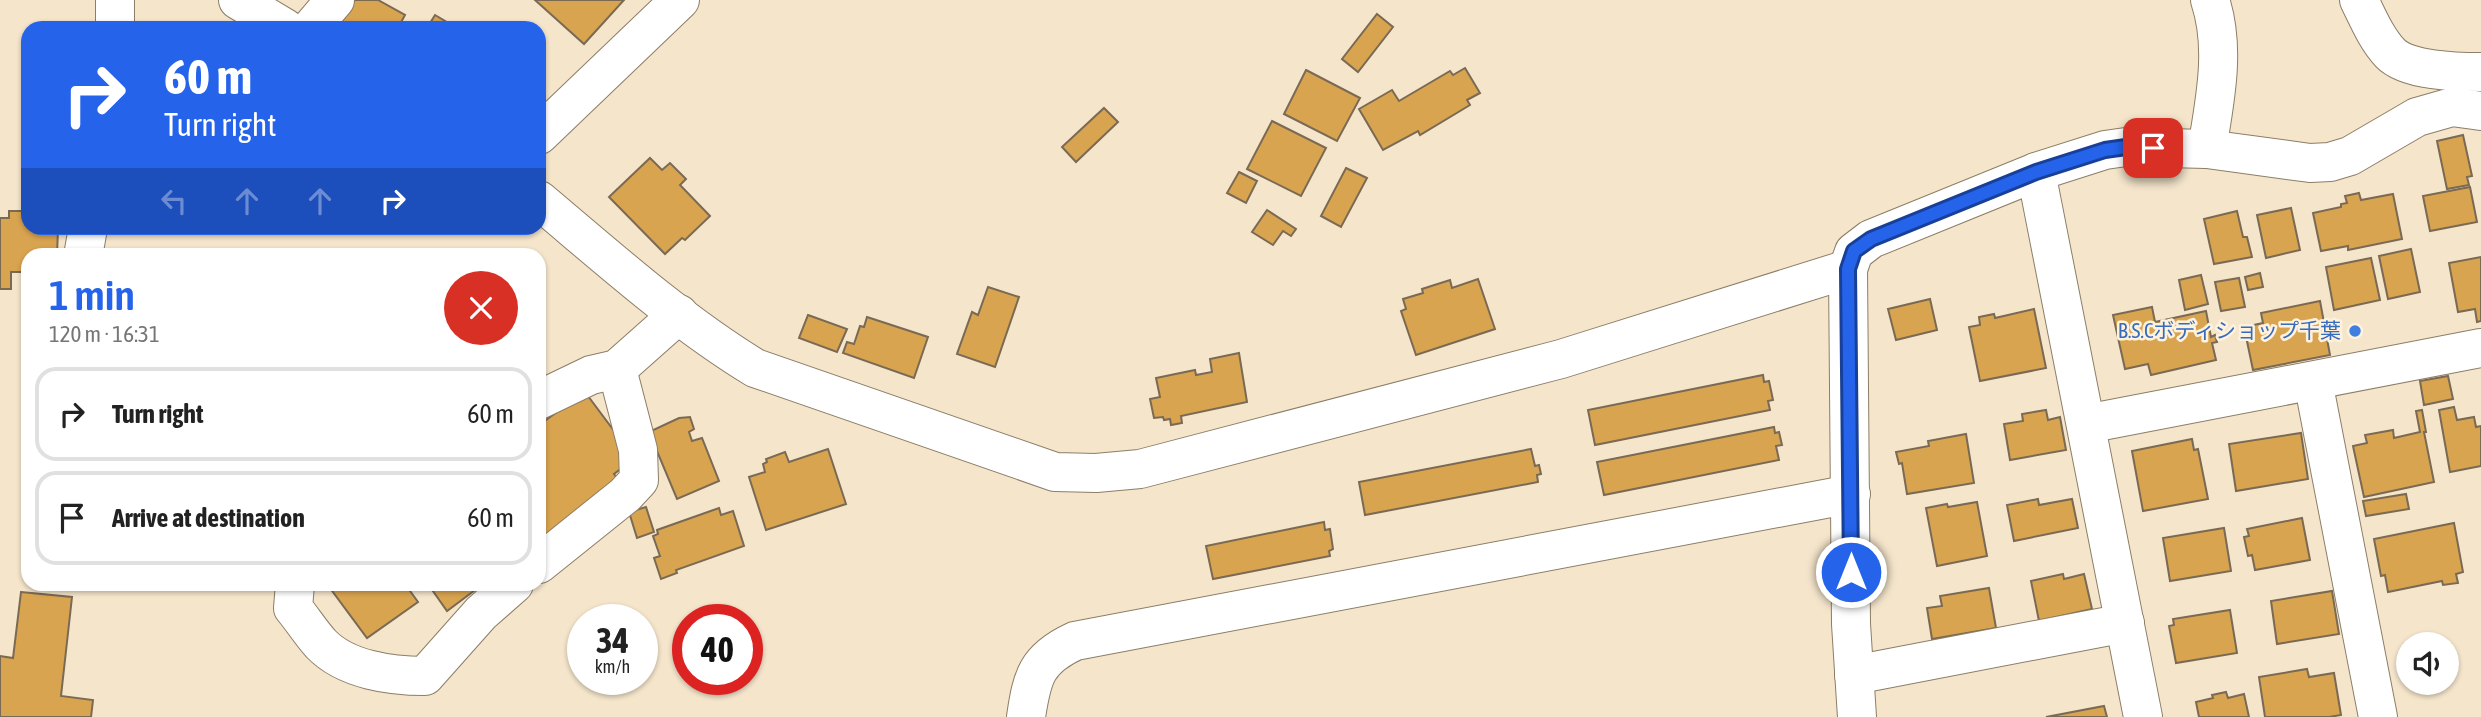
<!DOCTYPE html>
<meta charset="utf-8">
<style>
body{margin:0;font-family:"Asap Condensed","Noto Sans JP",sans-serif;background:#f6f6f6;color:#222;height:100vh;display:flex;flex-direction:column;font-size:26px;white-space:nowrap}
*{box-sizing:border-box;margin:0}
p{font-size:23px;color:#767676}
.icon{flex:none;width:38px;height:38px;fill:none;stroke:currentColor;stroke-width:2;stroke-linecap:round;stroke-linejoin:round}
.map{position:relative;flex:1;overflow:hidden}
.panel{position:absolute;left:21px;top:248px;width:525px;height:343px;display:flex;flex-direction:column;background:#fff;border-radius:21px;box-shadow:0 2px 5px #0004}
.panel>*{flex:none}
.hud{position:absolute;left:21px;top:21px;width:525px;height:214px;border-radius:21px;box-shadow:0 2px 5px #0004;background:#2563eb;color:#fff;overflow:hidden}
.controls{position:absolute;left:2396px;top:632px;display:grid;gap:14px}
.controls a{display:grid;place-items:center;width:63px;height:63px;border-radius:50%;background:#fff;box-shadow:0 2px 5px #0004;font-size:35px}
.speed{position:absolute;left:567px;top:604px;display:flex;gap:14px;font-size:35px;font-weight:700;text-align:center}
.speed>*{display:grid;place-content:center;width:91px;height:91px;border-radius:50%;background:#fff;box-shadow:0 2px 5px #0004;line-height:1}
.speed small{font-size:18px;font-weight:400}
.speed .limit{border:10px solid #d22;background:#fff;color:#111}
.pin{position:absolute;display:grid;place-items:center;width:60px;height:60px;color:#fff;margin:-30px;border-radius:14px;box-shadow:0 4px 10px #0006}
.me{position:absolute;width:77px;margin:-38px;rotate:0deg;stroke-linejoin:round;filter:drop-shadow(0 0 5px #0008)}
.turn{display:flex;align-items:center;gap:24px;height:147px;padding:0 28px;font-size:32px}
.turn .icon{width:91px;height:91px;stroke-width:2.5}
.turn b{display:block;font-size:49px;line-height:60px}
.lanes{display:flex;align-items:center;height:66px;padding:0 28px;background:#0003;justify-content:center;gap:35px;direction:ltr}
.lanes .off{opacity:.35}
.round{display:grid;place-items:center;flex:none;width:74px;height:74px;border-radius:37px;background:#f6f6f6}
.head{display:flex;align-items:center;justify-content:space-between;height:119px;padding:0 28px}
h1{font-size:42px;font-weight:600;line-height:52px;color:#2563eb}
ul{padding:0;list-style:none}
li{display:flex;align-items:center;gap:21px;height:94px;margin:0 14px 10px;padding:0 14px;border:4px solid #e0e0e0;border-radius:21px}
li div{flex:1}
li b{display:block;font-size:26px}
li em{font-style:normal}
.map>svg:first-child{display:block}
</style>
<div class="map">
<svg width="2481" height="717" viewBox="0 0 2481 717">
<rect width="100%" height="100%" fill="#f4e5cb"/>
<g fill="#d9a450" stroke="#7a6a54" stroke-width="2">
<polygon points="355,0 378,0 405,15 398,28 329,28"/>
<polygon points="535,0 624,0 584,44"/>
<polygon points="1377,14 1393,27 1358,72 1342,59"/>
<polygon points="435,15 457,28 427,28"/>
<polygon points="1465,68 1480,93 1467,100 1470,105 1420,135 1418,131 1383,150 1359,109 1392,90 1399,101 1450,71 1453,75"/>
<polygon points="1306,70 1360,98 1337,141 1284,114"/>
<polygon points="1104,108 1118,122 1076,162 1062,147"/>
<polygon points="1272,121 1326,148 1301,196 1247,169"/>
<polygon points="2463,135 2472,176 2467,177 2469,185 2447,189 2437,141"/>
<polygon points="650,158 662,170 670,163 686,179 680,185 710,216 685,240 682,238 665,254 609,197"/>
<polygon points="1346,168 1367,178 1341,227 1321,216"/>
<polygon points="1239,172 1257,181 1246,203 1227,193"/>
<polygon points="2470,187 2477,222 2430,231 2423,196"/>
<polygon points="2359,193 2361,200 2393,194 2402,239 2348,250 2348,246 2321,251 2313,213 2341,207 2341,204 2347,203 2345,196"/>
<polygon points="2291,208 2300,250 2266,258 2257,215"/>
<polygon points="1267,210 1296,229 1291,236 1283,231 1273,245 1252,232"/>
<polygon points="9,211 28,211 28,228 58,228 57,256 28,256 28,272 11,272 11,289 0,289 0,218 9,218"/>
<polygon points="2237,211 2243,237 2247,237 2252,257 2214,264 2204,219"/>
<polygon points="2411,249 2420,292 2388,299 2379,256"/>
<polygon points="2481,257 2481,321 2477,322 2475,309 2458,312 2449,263"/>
<polygon points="2371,258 2380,300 2334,310 2326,267"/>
<polygon points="2260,273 2263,287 2248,290 2245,277"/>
<polygon points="2201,275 2208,304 2185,310 2179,280"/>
<polygon points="2239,278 2245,307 2221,311 2215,282"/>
<polygon points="1478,279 1495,329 1416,355 1401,311 1406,309 1403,299 1423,293 1422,289 1450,280 1452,288"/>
<polygon points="988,287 1019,297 995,367 957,354 972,312 978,315"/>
<polygon points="1930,299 1937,330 1896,340 1888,309"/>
<polygon points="2320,301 2330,355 2253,370 2244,327 2263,323 2261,313"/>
<polygon points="2152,307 2155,322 2206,311 2211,337 2215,335 2217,342 2212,343 2216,360 2151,375 2148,364 2125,369 2113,315"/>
<polygon points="2034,309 2046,368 1980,381 1969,327 1980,325 1979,317 1994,314 1995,318"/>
<polygon points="808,315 847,329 837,352 799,338"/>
<polygon points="867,317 928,337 914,378 843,353 847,342 854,344 860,326 864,327"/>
<polygon points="1239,353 1247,402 1181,416 1182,423 1171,425 1170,419 1164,420 1163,417 1154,418 1150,399 1160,397 1156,378 1195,370 1196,375 1212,372 1210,359"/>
<polygon points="1763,375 1764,382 1769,381 1773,400 1768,401 1770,410 1595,445 1588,410"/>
<polygon points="2448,376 2453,399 2424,405 2420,381"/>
<polygon points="585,392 623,443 627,464 614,474 620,482 544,538 539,531 539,425"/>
<polygon points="2454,407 2457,420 2474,417 2476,427 2481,426 2481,466 2450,472 2439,410"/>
<polygon points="2046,410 2048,420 2060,417 2066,450 2010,460 2004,424 2023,421 2022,414"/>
<polygon points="2422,410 2426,432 2424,432 2434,482 2364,497 2353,446 2367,443 2365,435 2393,430 2394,438 2420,432 2416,411"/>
<polygon points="690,417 694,429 689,432 692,441 702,438 719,481 677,499 649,432 679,418"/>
<polygon points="1774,427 1775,433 1779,432 1782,445 1776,446 1779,460 1604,495 1597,462"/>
<polygon points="2301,433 2308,479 2236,491 2229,444"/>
<polygon points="1966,434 1974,483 1907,494 1902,463 1899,464 1896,452 1929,446 1928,441"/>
<polygon points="2192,439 2194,450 2198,449 2208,499 2143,511 2132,451"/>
<polygon points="828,449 846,504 766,530 749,477 765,472 763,464 767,462 766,459 785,452 789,462"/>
<polygon points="1531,449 1535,466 1539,465 1541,474 1537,475 1538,482 1365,515 1359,482"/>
<polygon points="2406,494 2409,509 2366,516 2363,501"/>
<polygon points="2038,499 2039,505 2072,499 2078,528 2014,541 2007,505"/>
<polygon points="1977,502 1987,556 1937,566 1926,508 1947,504 1948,507"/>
<polygon points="646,507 654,532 637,538 629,512"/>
<polygon points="719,508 721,515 733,511 744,546 676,570 677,573 661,579 654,558 660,556 653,536 658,534 657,530"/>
<polygon points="2302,518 2310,560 2255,570 2252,555 2248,556 2244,537 2249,536 2247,529"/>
<polygon points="1324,522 1325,530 1330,529 1333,549 1329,551 1330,556 1213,579 1206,546"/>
<polygon points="2454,523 2463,572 2456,574 2458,583 2443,585 2442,581 2388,592 2385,575 2381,576 2374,539"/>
<polygon points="2224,528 2231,571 2170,581 2163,538"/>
<polygon points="2063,574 2064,579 2084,574 2092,609 2039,621 2031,581"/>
<polygon points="327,584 405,584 418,602 367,638"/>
<polygon points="428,584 483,584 447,611"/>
<polygon points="1989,588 1996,628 1932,639 1927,608 1942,606 1940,596"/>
<polygon points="2332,591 2339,634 2277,644 2271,601"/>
<polygon points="21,592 72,597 61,696 93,700 91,717 0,717 0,656 13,658"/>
<polygon points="2230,610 2237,653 2176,663 2169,626 2174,625 2173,619"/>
<polygon points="2307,669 2309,677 2334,673 2341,715 2329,717 2265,717 2259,677"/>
<polygon points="2226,692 2228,698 2244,694 2249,717 2199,717 2196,702 2213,698 2212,695"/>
<polygon points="2104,706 2107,717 2046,717"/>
</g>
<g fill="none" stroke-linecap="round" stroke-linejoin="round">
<defs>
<g id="minor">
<polyline points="238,0 285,28"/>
<path d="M 2359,0 C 2368,18 2376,38 2390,53 C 2407,71 2457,72 2481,72"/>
<polyline points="115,28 115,0"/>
<polyline points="311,28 335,0"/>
<polyline points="539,135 680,0"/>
<path d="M 2207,149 C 2215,100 2226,48 2210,0"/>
<polyline points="2036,172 2143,717"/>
<path d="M 539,200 C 608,258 678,321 755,368 L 1055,472 L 1096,473 L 1140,469 L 1561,359 L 1848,269"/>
<polyline points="83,256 88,228"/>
<polyline points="2313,381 2378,717"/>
<polyline points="539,400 591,375 617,369 679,314"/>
<polyline points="2086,424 2481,348"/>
<polyline points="539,564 625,495 639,480 638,450 617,369"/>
<path d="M 295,584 L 293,608 C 303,620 311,633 321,644 C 346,670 391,676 425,676 L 481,613 L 514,584"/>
<polyline points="1854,675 2125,623"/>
<path d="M 1026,717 C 1032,677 1036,659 1075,641 L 1851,494"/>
<polyline points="1857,717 1851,624 1848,269 1854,252 1871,239 2036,172 2105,150 2126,147 2207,149 2310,163 2330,162 2350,156 2417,117 2452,107 2481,111"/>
</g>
</defs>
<use href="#minor" stroke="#8c7e67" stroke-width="40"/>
<use href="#minor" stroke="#fff" stroke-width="38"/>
</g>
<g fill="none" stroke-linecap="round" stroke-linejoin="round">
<defs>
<polyline id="route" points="1851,572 1848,269 1854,251 1871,239 2036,172 2105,150 2126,147 2153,148"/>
</defs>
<use href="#route" stroke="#184099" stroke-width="18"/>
<use href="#route" stroke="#2563eb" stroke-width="12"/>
</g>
<circle fill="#3f7fe0" stroke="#fff2dd" stroke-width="2.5" cx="2355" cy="331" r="7"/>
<g text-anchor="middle" stroke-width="5" stroke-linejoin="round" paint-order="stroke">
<g font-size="21" fill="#366cbe" stroke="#fff2dd" text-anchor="end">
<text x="2341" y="338">B.S.Cボディショップ千葉</text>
</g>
</g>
</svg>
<div class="controls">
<a><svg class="icon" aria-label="sound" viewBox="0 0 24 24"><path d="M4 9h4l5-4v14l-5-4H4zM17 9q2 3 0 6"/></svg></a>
</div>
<div class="speed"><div>34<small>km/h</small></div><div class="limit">40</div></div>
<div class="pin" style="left:2153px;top:148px;background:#d93025"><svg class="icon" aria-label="arrive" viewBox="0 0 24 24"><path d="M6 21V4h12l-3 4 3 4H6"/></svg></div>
<svg class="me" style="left:1851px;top:572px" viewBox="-20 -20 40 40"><circle r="17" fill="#2563eb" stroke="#fff" stroke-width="3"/><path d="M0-11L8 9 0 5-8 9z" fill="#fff"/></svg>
<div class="hud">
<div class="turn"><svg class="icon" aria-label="right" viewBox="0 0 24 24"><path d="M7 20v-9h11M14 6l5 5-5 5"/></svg><div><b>60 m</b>Turn right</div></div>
<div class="lanes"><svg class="icon off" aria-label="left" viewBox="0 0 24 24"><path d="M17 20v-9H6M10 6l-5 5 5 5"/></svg><svg class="icon off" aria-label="ahead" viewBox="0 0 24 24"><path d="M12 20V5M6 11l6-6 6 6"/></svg><svg class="icon off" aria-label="ahead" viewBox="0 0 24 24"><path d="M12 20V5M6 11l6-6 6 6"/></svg><svg class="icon" aria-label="right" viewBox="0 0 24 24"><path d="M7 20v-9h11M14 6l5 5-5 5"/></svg></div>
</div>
<section class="panel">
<div class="head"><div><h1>1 min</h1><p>120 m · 16:31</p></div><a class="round" style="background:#d93025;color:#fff"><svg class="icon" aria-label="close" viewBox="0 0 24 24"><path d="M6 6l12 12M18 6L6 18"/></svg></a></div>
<ul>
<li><svg class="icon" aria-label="right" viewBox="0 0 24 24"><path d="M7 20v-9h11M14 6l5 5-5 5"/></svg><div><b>Turn right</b></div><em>60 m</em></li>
<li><svg class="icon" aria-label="arrive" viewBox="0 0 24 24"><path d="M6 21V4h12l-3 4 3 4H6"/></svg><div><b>Arrive at destination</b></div><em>60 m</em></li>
</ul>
</section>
</div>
